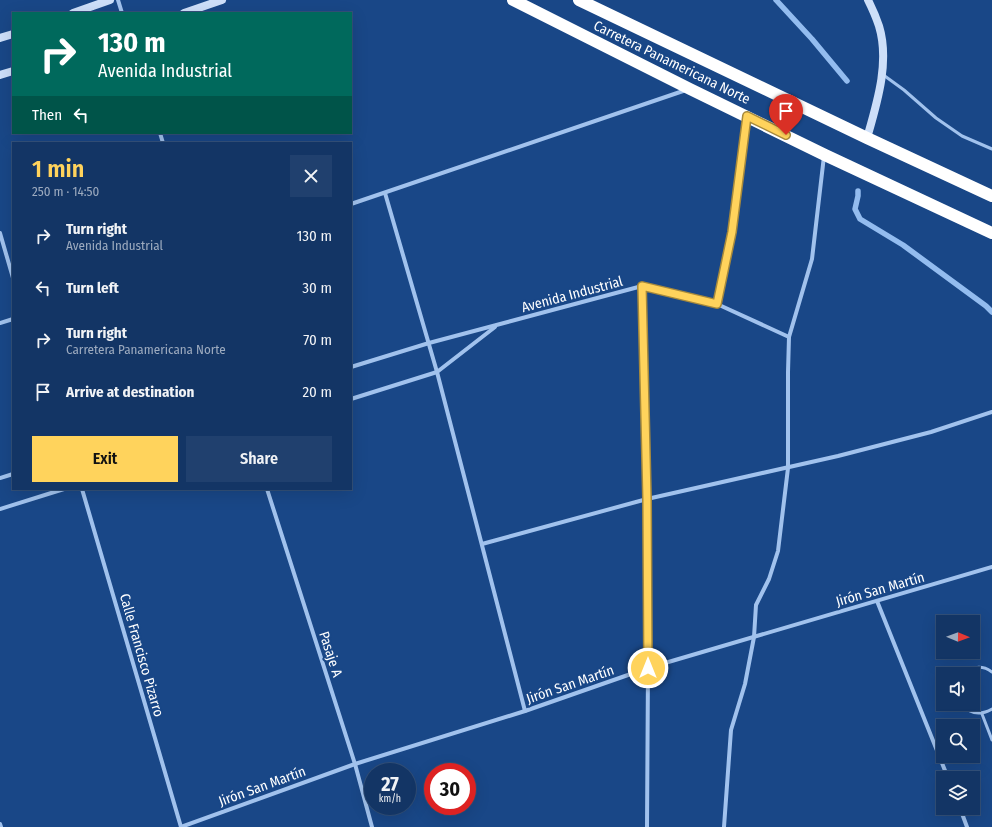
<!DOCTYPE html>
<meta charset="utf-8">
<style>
body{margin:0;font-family:"Fira Sans Condensed",sans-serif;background:#20406e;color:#f1f3f6;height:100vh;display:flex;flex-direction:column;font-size:15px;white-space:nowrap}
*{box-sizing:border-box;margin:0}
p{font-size:13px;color:#9dabbf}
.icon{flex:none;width:22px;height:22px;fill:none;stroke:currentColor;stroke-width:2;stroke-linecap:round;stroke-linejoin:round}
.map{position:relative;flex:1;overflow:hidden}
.panel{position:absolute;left:12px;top:142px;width:340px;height:348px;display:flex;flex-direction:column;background:#133565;border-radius:0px;box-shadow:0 4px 16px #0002,0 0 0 1px #325079}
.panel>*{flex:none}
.banner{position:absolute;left:12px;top:12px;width:340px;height:122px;border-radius:0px;box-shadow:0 4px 16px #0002,0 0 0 1px #325079;background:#00695c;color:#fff;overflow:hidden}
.needle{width:26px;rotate:91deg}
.tools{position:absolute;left:936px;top:615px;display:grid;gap:8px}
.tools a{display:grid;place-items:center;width:44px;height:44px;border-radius:0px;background:#133565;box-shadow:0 4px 16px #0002,0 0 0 1px #325079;font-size:20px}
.speed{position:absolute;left:364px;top:763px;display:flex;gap:8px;font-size:20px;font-weight:700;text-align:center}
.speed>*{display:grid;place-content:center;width:52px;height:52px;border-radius:50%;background:#133565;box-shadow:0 4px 16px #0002,0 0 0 1px #325079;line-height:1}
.speed small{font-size:10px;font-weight:400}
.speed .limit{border:6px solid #d22;background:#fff;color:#111}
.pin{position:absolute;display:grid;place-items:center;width:34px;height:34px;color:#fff;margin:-41px -17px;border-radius:50% 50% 50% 0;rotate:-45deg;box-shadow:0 0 4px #0007}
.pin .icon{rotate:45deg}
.me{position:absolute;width:44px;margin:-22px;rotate:0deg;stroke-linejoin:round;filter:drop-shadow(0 0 3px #0008)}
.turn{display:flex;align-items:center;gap:14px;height:84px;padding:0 20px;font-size:18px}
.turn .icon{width:52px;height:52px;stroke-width:2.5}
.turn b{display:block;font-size:28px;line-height:34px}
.then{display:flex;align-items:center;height:38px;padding:0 20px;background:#0003;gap:8px;font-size:15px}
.round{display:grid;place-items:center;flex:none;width:42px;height:42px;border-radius:0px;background:#20406e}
.overview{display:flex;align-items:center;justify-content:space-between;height:68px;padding:0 20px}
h1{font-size:24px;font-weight:600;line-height:30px;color:#ffd35c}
.primary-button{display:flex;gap:8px;margin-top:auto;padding:8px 20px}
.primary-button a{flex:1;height:46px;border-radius:0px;background:#ffd35c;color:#111;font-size:16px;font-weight:600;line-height:46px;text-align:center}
.primary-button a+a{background:#20406e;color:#f1f3f6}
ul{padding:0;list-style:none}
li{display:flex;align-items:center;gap:12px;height:52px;padding:0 20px}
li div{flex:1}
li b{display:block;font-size:15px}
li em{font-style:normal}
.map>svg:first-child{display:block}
</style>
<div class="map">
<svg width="992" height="827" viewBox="0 0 992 827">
<rect width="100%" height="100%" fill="#194787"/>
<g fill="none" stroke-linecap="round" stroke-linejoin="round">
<g stroke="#93bcef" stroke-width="5.5">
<polyline points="776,0 812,39 847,81"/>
<polyline points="858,191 858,196 855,209 860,219 903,245 986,306 992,312"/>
</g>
<g stroke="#a1c2ed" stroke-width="3">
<polyline points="882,74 904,90 936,118 962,136 992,149"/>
<path d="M 963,674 C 971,666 983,665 992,672"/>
<path d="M 961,704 C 970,714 980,716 992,709"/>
<polyline points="982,714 992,740"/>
</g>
<g stroke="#a1c2ed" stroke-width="4">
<polyline points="118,0 122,13"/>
<polyline points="160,133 163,143"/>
<polyline points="385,193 437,372 525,711"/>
<polyline points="351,204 686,90"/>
<polyline points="0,233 13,278"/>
<polyline points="642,286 647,499 648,668 647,827"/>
<polyline points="717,304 732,232 746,118"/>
<polyline points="0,323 13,319"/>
<polyline points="351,367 429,343 642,286 717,304 789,337"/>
<polyline points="351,399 437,372 495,327"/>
<polyline points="0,478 13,474"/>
<polyline points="82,489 181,827"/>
<polyline points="267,489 355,764 372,827"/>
<polyline points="0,509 64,489"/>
<polyline points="482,544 647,499 838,456 931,432 992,412"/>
<polyline points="877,601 948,778"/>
<polyline points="960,808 967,827"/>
<polyline points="0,824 1,827"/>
<polyline points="181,827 355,764 525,711 648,668 992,567"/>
<polyline points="724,827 731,730 745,684 754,637 756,605 769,579 778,551 788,468 788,372 789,337 812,259 824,156"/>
</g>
<g stroke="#cddff9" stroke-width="8">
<polyline points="73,13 110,0"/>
<polyline points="184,13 222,0"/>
<polyline points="0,38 13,34"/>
<polyline points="0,75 13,71"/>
<path d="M 867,138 C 877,103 890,62 879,26 C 876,17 872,8 868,0"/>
</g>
<g stroke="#fff" stroke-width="12">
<polyline points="513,0 690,89 825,155 992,233"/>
<polyline points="579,0 867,138 992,196"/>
</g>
</g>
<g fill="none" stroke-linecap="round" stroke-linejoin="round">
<defs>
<polyline id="route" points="648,668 647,499 642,286 717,304 732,232 747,116 786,135"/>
</defs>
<use href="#route" stroke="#a6893c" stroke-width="10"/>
<use href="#route" stroke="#ffd35c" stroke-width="7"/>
</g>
<g text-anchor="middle" stroke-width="4" stroke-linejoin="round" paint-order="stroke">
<g font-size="14" fill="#fff" stroke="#194787">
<text transform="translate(672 62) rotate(26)" y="5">Carretera Panamericana Norte</text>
<text transform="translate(572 294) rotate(-15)" y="5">Avenida Industrial</text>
<text transform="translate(880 589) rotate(-16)" y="5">Jirón San Martín</text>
<text transform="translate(331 654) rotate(72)" y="5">Pasaje A</text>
<text transform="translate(142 655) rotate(74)" y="5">Calle Francisco Pizarro</text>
<text transform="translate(570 684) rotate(-19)" y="5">Jirón San Martín</text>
<text transform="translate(262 786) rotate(-20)" y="5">Jirón San Martín</text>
</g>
</g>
</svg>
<div class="tools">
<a><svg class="needle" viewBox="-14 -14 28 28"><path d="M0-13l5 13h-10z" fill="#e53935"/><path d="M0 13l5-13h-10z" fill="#9dabbf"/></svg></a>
<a><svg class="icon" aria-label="sound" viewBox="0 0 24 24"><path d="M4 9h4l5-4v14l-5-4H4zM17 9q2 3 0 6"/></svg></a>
<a><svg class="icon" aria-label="search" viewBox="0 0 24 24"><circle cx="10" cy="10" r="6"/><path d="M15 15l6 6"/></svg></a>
<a><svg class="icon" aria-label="layers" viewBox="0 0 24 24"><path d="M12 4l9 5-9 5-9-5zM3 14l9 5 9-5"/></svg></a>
</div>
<div class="speed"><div>27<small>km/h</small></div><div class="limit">30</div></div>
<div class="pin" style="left:786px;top:135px;background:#d93025"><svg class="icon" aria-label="arrive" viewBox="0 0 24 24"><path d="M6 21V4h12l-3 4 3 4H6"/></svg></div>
<svg class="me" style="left:648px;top:668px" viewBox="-20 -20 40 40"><circle r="17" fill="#ffd35c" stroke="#fff" stroke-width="3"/><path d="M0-11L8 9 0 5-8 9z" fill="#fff"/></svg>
<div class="banner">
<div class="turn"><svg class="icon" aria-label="right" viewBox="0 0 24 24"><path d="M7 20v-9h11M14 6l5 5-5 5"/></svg><div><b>130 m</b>Avenida Industrial</div></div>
<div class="then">Then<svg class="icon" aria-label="left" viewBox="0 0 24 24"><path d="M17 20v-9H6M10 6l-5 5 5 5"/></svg></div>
</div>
<section class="panel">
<div class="overview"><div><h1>1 min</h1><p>250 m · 14:50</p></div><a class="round"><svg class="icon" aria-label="close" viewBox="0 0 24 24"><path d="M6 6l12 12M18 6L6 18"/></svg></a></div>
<ul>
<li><svg class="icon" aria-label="right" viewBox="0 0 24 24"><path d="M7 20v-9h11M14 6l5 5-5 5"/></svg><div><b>Turn right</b><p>Avenida Industrial</p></div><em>130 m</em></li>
<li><svg class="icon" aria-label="left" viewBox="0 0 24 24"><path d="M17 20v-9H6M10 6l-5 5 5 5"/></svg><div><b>Turn left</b></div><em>30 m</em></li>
<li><svg class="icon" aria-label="right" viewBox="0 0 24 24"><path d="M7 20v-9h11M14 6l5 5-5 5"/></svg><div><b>Turn right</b><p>Carretera Panamericana Norte</p></div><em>70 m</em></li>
<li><svg class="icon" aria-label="arrive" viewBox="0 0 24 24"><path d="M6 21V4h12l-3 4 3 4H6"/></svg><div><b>Arrive at destination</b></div><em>20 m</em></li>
</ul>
<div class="primary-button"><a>Exit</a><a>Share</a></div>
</section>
</div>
